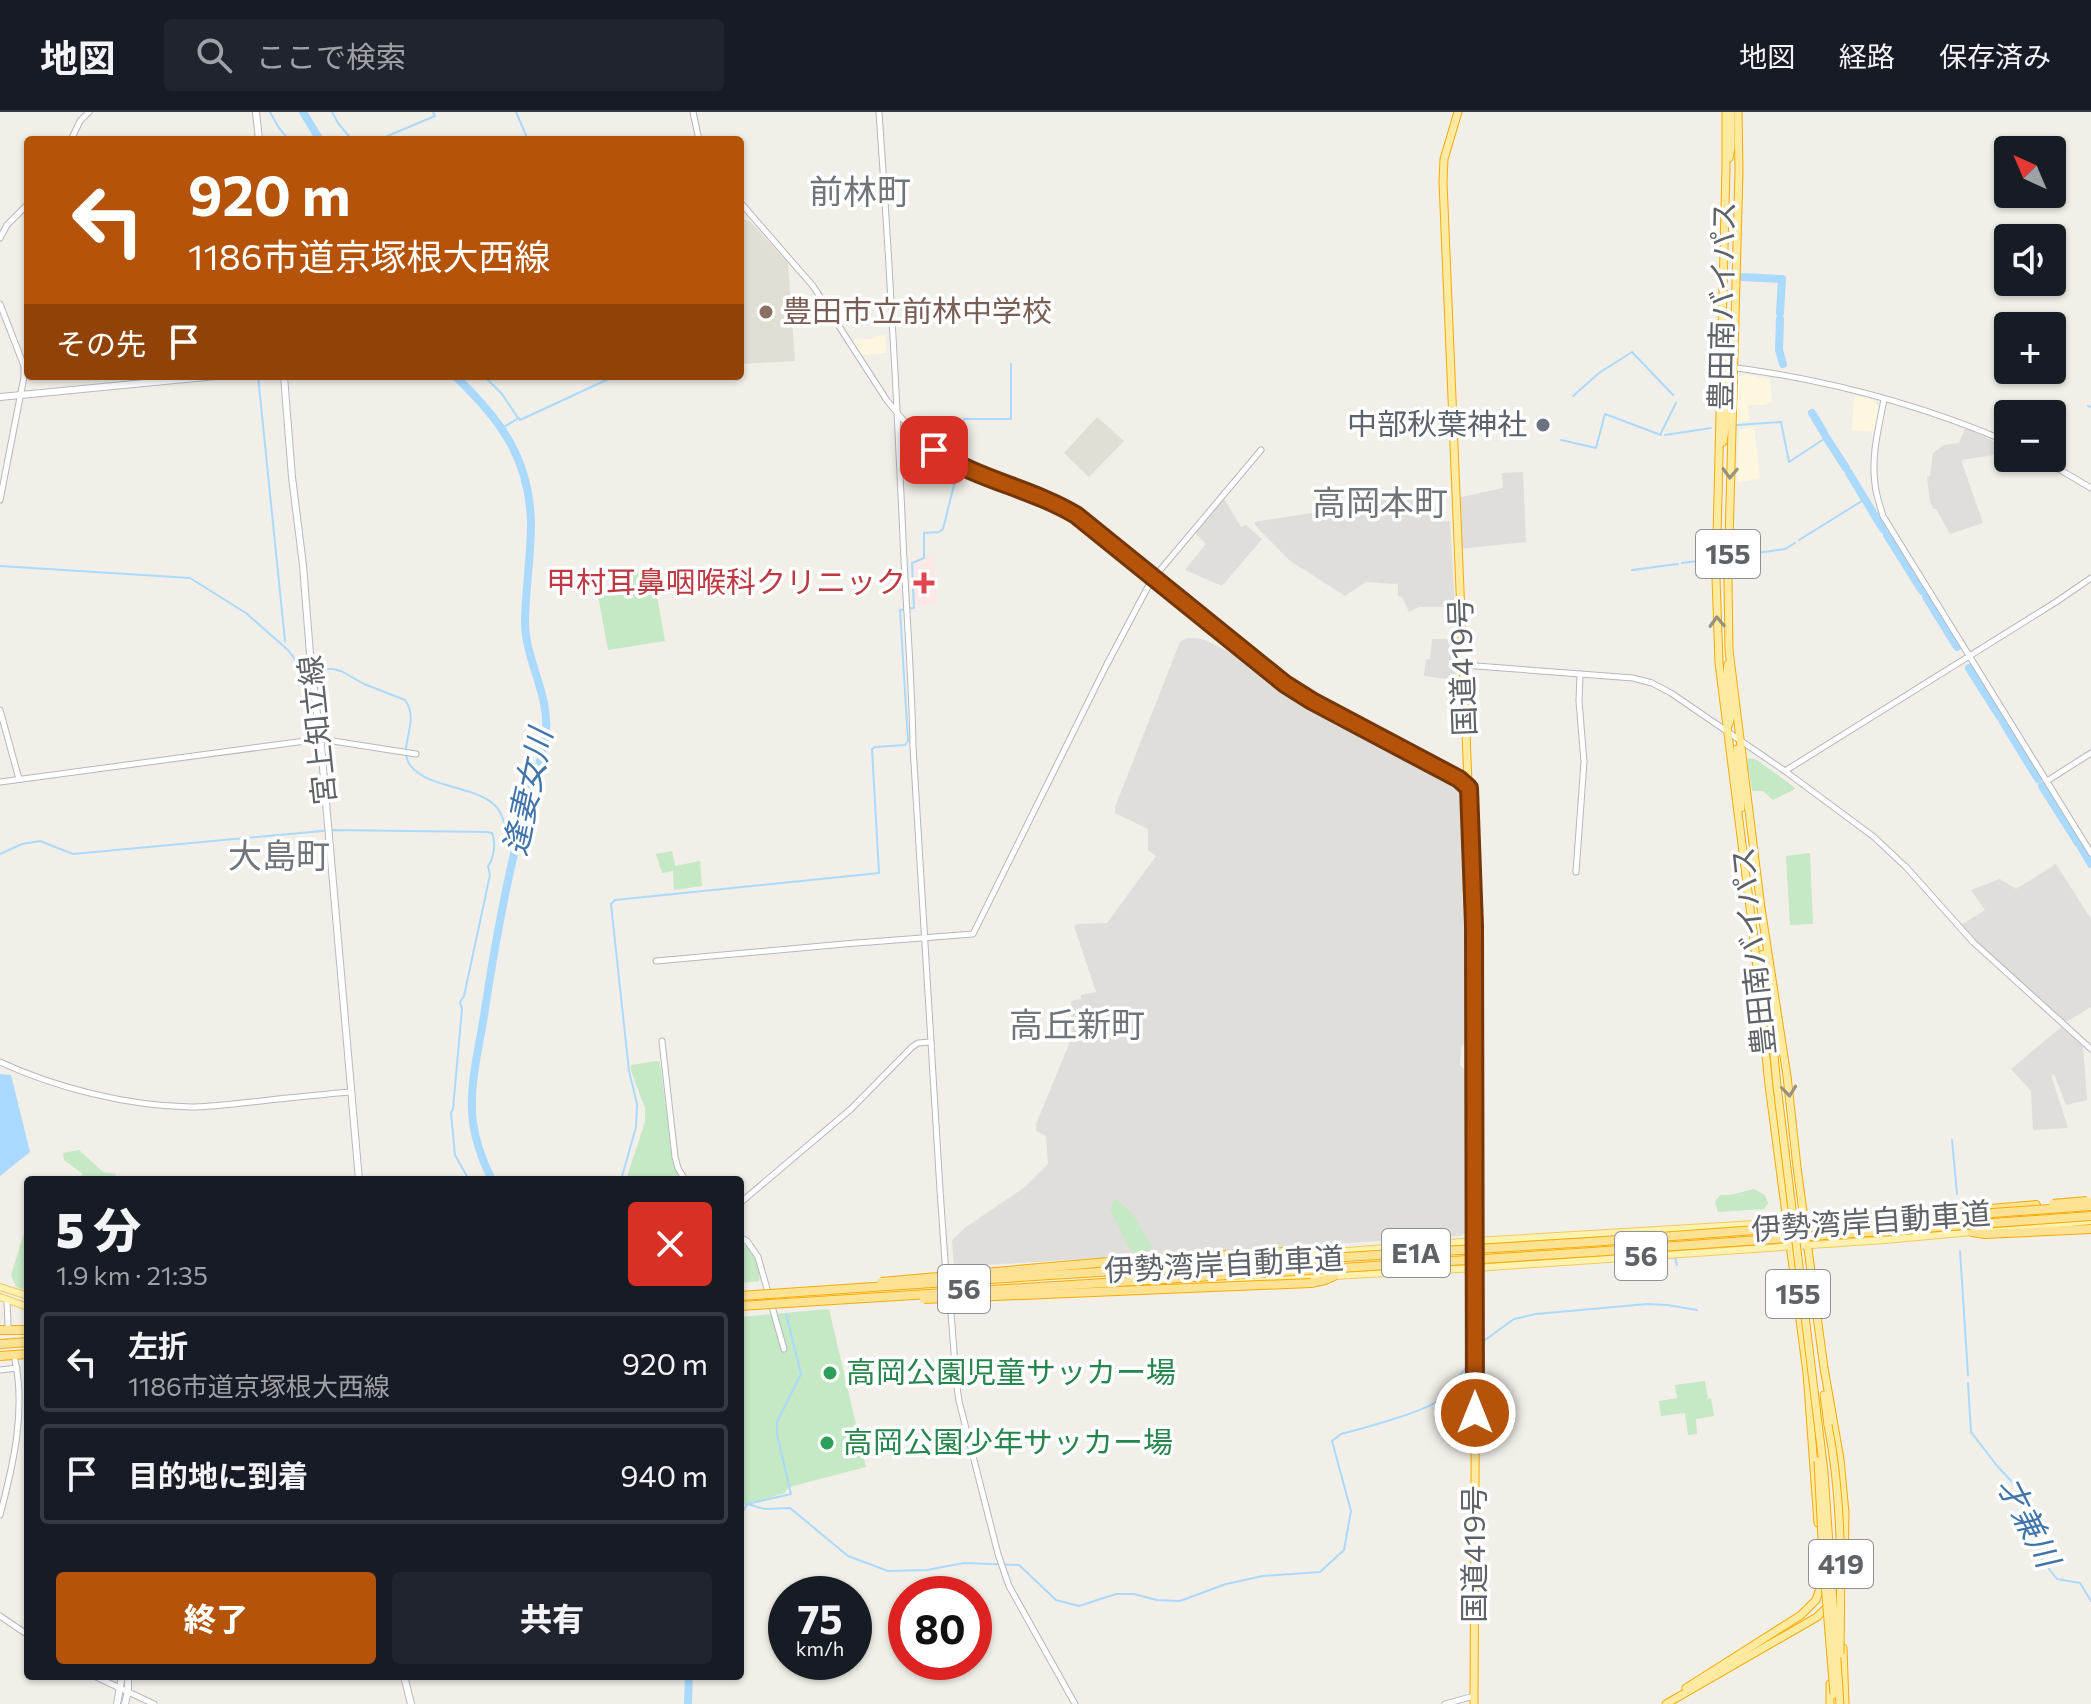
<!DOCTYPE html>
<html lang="ja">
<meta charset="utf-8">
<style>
body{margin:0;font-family:Commissioner,"Noto Sans JP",sans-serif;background:#20242c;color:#f1f3f6;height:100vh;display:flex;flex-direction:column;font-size:30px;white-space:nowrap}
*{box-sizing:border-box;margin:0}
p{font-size:26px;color:#9ea1a6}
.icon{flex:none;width:44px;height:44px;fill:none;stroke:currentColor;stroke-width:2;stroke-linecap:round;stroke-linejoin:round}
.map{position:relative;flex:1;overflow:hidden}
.sheet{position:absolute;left:24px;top:1064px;width:720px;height:504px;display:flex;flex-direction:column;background:#171b24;border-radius:8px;box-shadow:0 2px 6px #0004}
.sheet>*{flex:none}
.top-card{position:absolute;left:24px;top:24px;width:720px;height:244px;border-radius:8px;box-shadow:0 2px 6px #0004;background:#b45309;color:#fff;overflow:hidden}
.needle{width:52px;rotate:316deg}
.controls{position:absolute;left:1994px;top:24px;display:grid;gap:16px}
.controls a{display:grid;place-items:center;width:72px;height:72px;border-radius:8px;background:#171b24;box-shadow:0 2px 6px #0004;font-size:40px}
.speed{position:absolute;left:768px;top:1464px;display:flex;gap:16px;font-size:40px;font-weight:700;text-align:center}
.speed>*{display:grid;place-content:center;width:104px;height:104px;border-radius:50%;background:#171b24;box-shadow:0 2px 6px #0004;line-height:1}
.speed small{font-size:20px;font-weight:400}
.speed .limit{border:12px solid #d22;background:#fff;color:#111}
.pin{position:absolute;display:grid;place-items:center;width:68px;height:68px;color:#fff;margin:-34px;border-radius:16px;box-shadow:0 4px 12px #0006}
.me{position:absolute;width:88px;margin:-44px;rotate:0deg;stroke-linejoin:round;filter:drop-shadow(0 0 6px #0008)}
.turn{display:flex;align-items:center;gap:28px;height:168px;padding:0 32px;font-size:36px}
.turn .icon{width:104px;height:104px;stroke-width:2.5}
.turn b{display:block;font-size:56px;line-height:68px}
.then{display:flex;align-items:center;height:76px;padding:0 32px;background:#0003;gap:16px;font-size:30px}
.round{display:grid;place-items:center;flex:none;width:84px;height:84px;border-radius:8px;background:#20242c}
.summary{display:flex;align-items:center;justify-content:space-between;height:136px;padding:0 32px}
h1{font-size:48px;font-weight:800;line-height:60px}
.button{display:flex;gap:16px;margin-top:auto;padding:16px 32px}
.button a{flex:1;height:92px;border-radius:8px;background:#b45309;color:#fff;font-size:32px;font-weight:800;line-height:92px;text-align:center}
.button a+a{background:#20242c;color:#f1f3f6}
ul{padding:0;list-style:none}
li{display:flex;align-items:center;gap:24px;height:100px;margin:0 16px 12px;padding:0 16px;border:4px solid #363941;border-radius:8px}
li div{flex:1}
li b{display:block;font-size:30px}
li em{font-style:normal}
header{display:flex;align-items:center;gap:48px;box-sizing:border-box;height:112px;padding:0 40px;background:#171b24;border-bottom:2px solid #363941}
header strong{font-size:38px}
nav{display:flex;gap:44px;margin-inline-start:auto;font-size:28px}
.search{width:560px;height:72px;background:#20242c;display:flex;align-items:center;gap:20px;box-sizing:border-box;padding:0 28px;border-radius:8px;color:#9ea1a6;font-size:30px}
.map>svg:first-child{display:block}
</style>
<header>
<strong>地図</strong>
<div class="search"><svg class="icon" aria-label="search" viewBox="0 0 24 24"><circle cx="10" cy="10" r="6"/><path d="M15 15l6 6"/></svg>ここで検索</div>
<nav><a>地図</a><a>経路</a><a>保存済み</a></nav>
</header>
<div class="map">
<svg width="2091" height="1592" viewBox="0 0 2091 1592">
<rect width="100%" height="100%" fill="#f1efe8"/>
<g fill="#fef7e0">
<polygon points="885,223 886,241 860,243 851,228 873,227 874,225"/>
<polygon points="1744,262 1770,267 1772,290 1764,293 1748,293 1749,309 1736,311 1737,266"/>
<polygon points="1854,284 1872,288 1879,295 1875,320 1852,318"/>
<polygon points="1754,315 1760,367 1737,370 1739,318"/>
<polygon points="907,321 922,336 913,349 913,367 903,368 902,323"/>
</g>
<g fill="#e0deda">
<polygon points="1965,317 1968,317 2008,336 2008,341 1961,348 1983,411 1950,422 1936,397 1934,397 1930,390 1927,365 1930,364 1933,341 1944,333 1959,331"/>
<polygon points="1523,360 1526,430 1460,437 1457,386 1503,376 1502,361"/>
<polygon points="1414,379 1415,384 1436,397 1438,410 1450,409 1455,495 1419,495 1409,500 1402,485 1398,484 1398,472 1366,470 1345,484 1289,448 1255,413 1254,410 1325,399"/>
<polygon points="1223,385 1241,415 1246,413 1262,427 1222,474 1185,458 1206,432 1194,420"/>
<polygon points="1187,526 1196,526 1205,528 1245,548 1291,581 1458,671 1461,676 1465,765 1462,783 1466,848 1466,929 1461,935 1460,953 1465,958 1469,1119 1460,1124 954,1155 952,1128 966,1115 1025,1075 1048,1052 1046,1024 1036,1019 1036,1012 1072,925 1071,889 1081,887 1081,883 1096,880 1074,814 1077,812 1107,811 1156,744 1148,738 1148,717 1115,701 1115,695 1180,530"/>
<polygon points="1432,527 1454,527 1456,568 1424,564 1426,547 1430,547"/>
<polygon points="2056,752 2091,807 2091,895 2068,909 2063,909 1974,829 1961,813 1985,798 1971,778 2000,767 2016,777"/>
<polygon points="2061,915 2083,934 2087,988 2066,993 2054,962 2051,963 2068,1016 2033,1018 2031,979 2011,957"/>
</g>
<g fill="#e1ded6">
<polygon points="741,107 750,109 788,151 795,249 740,252"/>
<polygon points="1097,305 1124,329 1089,365 1064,341"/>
</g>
<polygon fill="#fce8e6" points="925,443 934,443 937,492 914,493 912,450 925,450"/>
<g fill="#c5e8c5">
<polygon points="652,456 665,529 608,538 597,478 611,474 609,463"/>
<polygon points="1750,646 1757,648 1794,675 1795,677 1773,688 1763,679 1752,679 1747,647"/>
<polygon points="672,739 675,754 700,749 702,774 674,778 673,759 662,761 656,742"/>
<polygon points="1810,741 1813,812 1790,813 1786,744"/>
<polygon points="657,949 660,950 672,1047 675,1057 681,1068 626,1068 645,1010 645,996 631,959 631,953"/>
<polygon points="79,1038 103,1060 116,1062 114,1068 75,1068 83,1062 64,1048 63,1041"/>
<polygon points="1754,1077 1765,1083 1768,1091 1764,1097 1718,1100 1715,1090 1720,1083 1730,1083"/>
<polygon points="1115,1086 1131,1100 1152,1134 1142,1148 1128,1134 1110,1098"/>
<polygon points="26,1115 28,1116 28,1179 16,1175 11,1163"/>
<path d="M 740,1128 C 752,1138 761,1154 759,1169 L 740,1171 Z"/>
<polygon points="829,1197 866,1355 793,1374 787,1377 785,1381 740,1394 740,1205"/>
<polygon points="1705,1269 1708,1287 1711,1286 1714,1304 1696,1307 1697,1322 1688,1323 1685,1301 1661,1304 1659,1289 1677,1286 1675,1273"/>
</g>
<polygon fill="#aadaff" points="0,962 11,963 30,1040 0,1064"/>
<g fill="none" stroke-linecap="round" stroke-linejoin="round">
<g stroke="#aadaff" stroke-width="2">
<polyline points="270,0 279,16 289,28"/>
<polyline points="332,0 338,11 352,28"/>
<polyline points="516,0 528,28"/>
<polyline points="378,28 435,4 433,0"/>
<polyline points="258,264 285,529"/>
<polyline points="430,264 455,264"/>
<polyline points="484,264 502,282 518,306"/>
<polyline points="1573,284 1599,261 1632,240 1673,283"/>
<polyline points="2088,294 2091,295"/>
<polyline points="1737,313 1781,310 1789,350 1827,325"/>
<polyline points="502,316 519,306 520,308 615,264"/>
<polyline points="1661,321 1676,291"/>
<polyline points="1665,323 1711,316"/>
<polyline points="1561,328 1596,336 1605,302 1661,323"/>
<polyline points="1799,428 1865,387"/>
<polyline points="1757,441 1785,437 1795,431"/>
<polyline points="1736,444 1754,441"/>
<polyline points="1682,451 1705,448"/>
<polyline points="0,454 190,466 246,501 288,538 302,557 308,558"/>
<polyline points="1632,458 1678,452"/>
<path d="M 315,557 L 333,557 L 341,559 L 364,572 L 405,588 C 421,609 397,635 410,653 C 428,678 481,673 498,697 C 507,710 508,729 514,743"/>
<path d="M 0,742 L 22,732 L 40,729 L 73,742 L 333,718 L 487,720 L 492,721 C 496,729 494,747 488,754 L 490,763 L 464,884 L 460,890 L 462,897 L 453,997 L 451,1001 L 455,1043 L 469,1068"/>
<polyline points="1952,1028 1957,1082"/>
<polyline points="621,1068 636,1015 637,992 629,959 611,792 615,788 879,761 872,637 875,635 905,633 908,629 900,498 914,496 912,451 924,446 924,421 939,420 943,417 957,361 955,357 962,334 964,307 1011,307 1011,252"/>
<polyline points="1958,1092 1958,1096"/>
<polyline points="1960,1139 1968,1263"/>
<polyline points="1675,1145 1677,1153"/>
<polyline points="1480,1237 1485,1228 1514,1207 1536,1202 1647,1192 1667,1193 1697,1198"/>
<polyline points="1968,1271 1971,1320 1998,1355 2016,1374 2034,1414 2042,1448 2057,1467 2080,1471 2091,1489"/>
<path d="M 747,1392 L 765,1397 L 790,1396 L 848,1444 L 888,1459 L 927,1458 L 964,1451 L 1019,1453 L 1056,1488 L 1079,1494 L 1116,1482 L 1134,1482 L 1157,1488 L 1180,1489 L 1226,1472 L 1263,1464 L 1320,1460 L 1344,1438 L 1351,1399 L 1332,1329 L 1341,1322 C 1364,1316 1422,1301 1439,1288 C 1452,1277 1460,1261 1472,1249"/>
<polyline points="740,1405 747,1392 791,1382 777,1322 777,1310 801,1262 786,1202"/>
</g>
<g stroke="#aadaff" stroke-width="8">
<polyline points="303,0 320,28"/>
<polyline points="1743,165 1782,167 1780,201"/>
<polyline points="1780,207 1779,238 1783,252"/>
<path d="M 455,264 C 500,307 529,345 531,410 C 531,442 526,475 525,507 C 524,546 549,580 546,619 C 543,651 528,681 520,712 C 517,722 517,732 514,742 C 502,793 493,845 485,897 C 480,934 468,973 473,1011 C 476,1031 483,1050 492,1068"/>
<polyline points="1812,301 1824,321"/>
<polyline points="1826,325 1846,356"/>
<polyline points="1849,361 1883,417"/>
<polyline points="1887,423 1922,479"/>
<polyline points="1926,485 1957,535"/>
<polyline points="1969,556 2000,605"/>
<polyline points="2003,610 2038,667"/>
<polyline points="2042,674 2078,731"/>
<polyline points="2081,735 2091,752"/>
<polyline points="688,1592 689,1564"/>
</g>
<defs>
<g id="tertiary">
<polyline points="693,0 699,28"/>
<path d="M 879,0 C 889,142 897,285 903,427 C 906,497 912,565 913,635 L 940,1078 L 947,1177 L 951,1200 L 956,1267 L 959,1289 L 998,1442 L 1009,1474 L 1075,1592"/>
<polyline points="71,28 80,9 89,0"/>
<path d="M 740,90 L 813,174 L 886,287 C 905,312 927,335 955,351 C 993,373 1037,380 1076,403 L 1285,572 L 1312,589 L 1459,667 L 1468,676"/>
<polyline points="0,126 7,113 28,92"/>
<polyline points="0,192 24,254 24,265 0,388"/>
<path d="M 1722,254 C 1820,266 1917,291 2008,330"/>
<path d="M 1884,287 C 1879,315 1871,343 1875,372 C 1876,383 1880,394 1883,404 L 2091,741"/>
<polyline points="2040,346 2091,376"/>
<polyline points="1463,553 1633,566 1652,571 1671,581 1785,659 1874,725 1907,756 1973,830 2091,937"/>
<polyline points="0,598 19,667"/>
<polyline points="1785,659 2056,490 2091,466"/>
<polyline points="2047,669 2091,641"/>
<polyline points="0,670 320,627 416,642"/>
<polyline points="1576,760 1584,650 1579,589 1580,562"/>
<polyline points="656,849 844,832 973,822 1106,554 1151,469 1261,338"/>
<polyline points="662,929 675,1045 678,1056 685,1068"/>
<path d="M 0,950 C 56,976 128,994 191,995 C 211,995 232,992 252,990 C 285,986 317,983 350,980"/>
<polyline points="740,1091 851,997 912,935 918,931 931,930"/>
<polyline points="740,1125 747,1129 758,1145 784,1237"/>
<polyline points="7,1188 8,1213"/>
<polyline points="0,1258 17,1256"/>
<path d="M 0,1403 C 13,1354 26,1299 15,1248"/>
<polyline points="0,1504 28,1523"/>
<polyline points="94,1564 154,1592"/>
<polyline points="1445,1592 1474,1584"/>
</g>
<g id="secondary">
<polyline points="256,0 259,28"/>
<polyline points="284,264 292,365 303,453 311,555 321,633 359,1068"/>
<polyline points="0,285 216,264"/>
<polyline points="404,1564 411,1592"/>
<polyline points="117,1592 122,1564"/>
<polyline points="125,1592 128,1579 128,1564"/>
</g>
<g id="primary">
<polyline points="1218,1149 1475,1129 1970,1099"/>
<polyline points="1199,1169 1334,1164 1476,1156 1885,1128 2091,1109"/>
<polyline points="0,1175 28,1184"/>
<polyline points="0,1185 28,1195"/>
</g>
<g id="trunk">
<polyline points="1458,0 1444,47 1443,70 1474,814 1476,1156 1474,1592"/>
<polyline points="1726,0 1726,56 1716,466 1719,551 1753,819 1769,973 1807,1261 1818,1411"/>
<polyline points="1738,0 1739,58 1728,466 1729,538 1761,796 1787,964 1797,1055 1824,1256 1840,1347 1845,1401 1844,1458"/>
<polyline points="1729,46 1731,36 1731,0"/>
<polyline points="1723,330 1726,313 1728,261 1733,255"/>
<path d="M 1728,552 C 1724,572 1736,598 1728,614"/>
<polyline points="1737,637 1741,681 1741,696"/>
<polyline points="1763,842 1767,873"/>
<polyline points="1763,869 1766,902"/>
<polyline points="1824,1283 1828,1313"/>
<polyline points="1843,1536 1845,1592"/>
<polyline points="1686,1576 1801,1503 1816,1488 1823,1467"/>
<polyline points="1666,1592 1817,1505 1833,1489 1841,1474"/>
<polyline points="1830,1592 1830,1572"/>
</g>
<g id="motorway">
<polyline points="1966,1099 2036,1093"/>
<polyline points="1972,1120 1985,1122 2091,1117"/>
<polyline points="1320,1138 1331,1142"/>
<polyline points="1311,1171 1325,1168 1334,1164"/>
<polyline points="0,1218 28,1218"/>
<polyline points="0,1232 28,1230"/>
<polyline points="0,1244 28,1242"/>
</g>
</defs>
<use href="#tertiary" stroke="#b5b8bc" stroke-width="7"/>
<use href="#secondary" stroke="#b6babf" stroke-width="8"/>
<use href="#primary" stroke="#f2c960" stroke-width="8"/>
<use href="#trunk" stroke="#f9ab00" stroke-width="9"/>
<use href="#motorway" stroke="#f9ab00" stroke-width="10"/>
<use href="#tertiary" stroke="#fff" stroke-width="5"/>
<use href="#secondary" stroke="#fff" stroke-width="6"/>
<use href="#primary" stroke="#fff2af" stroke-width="6"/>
<use href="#trunk" stroke="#feeaa1" stroke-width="7"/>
<use href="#motorway" stroke="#fde293" stroke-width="8"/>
<defs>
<g id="trunk-bridge">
<polyline points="1770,902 1777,974 1824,1360 1840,1592"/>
<path d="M 1828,1313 C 1843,1388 1841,1466 1840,1542"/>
<polyline points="1818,1349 1823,1447 1834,1582"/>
</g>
<g id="motorway-bridge">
<polyline points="2053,1092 2087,1089"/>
<polyline points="881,1170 1120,1149 1320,1138"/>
<polyline points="740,1184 1050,1163 1590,1130 2091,1094"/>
<polyline points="924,1187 1311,1171"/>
<polyline points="740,1194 1592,1140 2091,1104"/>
</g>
</defs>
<use href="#trunk-bridge" stroke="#f9ab00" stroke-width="9" stroke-linecap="butt"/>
<use href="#motorway-bridge" stroke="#f9ab00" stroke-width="10" stroke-linecap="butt"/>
<use href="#trunk-bridge" stroke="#feeaa1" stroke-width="7"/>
<use href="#motorway-bridge" stroke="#fde293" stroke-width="8"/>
</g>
<defs><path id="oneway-chevron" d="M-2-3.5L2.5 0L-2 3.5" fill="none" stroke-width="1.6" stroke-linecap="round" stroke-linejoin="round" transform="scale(2)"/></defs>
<g stroke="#97927c">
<use href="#oneway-chevron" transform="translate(1730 361) rotate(92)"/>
<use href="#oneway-chevron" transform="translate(1717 510) rotate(-92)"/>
<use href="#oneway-chevron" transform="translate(1789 979) rotate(84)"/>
</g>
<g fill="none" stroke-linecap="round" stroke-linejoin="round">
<defs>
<path id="route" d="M 934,338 C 977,368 1031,376 1076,403 L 1285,572 L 1312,589 L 1459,667 L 1469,676 L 1474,814 L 1475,1301"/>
</defs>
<use href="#route" stroke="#753606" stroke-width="20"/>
<use href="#route" stroke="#b45309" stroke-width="14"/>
</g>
<circle fill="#8d6e63" stroke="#fff" stroke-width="3" cx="766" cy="200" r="8"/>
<circle fill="#6b7280" stroke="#fff" stroke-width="3" cx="1543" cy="313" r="8"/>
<path fill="#e0444e" stroke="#fff" stroke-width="3" d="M920 459h8v8h8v8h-8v8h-8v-8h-8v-8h8z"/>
<g fill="#2e9e5b" stroke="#fff" stroke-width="3">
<circle cx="830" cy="1261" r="8"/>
<circle cx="827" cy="1331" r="8"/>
</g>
<g text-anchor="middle" stroke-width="7" stroke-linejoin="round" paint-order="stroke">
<g fill="#fff" stroke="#8f9295" stroke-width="2">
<rect x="1696" y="418" width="64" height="48" rx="6"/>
<rect x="1382" y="1117" width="68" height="48" rx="6"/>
<rect x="1615" y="1120" width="52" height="48" rx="6"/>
<rect x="938" y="1153" width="52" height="48" rx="6"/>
<rect x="1766" y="1158" width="64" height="48" rx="6"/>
<rect x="1809" y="1428" width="64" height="48" rx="6"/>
</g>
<g font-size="28" font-weight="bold" fill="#5f6368">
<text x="1728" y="452">155</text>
<text x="1416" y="1151">E1A</text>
<text x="1641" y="1154">56</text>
<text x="964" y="1187">56</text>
<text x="1798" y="1192">155</text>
<text x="1841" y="1462">419</text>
</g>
<g font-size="30" fill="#5f6368" stroke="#fff">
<text transform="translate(1723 194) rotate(-89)" y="10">豊田南バイパス</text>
<text transform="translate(1463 555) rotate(-92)" y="10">国道419号</text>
<text transform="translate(318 618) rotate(-96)" y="10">宮上知立線</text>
<text transform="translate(1754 839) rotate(-96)" y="10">豊田南バイパス</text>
<text transform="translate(1871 1110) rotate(-4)" y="10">伊勢湾岸自動車道</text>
<text transform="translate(1224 1153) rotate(-3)" y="10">伊勢湾岸自動車道</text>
<text transform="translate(1475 1442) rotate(-90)" y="10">国道419号</text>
</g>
<g font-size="30" fill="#785e54" stroke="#fff" text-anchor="start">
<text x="782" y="210">豊田市立前林中学校</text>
</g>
<g font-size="30" fill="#5b616d" stroke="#fff" text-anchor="end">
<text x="1527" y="323">中部秋葉神社</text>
</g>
<g font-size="30" fill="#be3a42" stroke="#fff" text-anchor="end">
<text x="906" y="481">甲村耳鼻咽喉科クリニック</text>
</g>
<g font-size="30" fill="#27864d" stroke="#fff" text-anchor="start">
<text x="846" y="1271">高岡公園児童サッカー場</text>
<text x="843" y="1341">高岡公園少年サッカー場</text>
</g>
<g font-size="32" font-style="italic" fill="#4174aa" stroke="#fff">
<text transform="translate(528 680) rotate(-78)" y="11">逢妻女川</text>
<text transform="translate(2028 1410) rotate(63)" y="11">才兼川</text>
</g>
<g font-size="34" fill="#70757a" stroke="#fff">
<text x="860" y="92">前林町</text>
<text x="1380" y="403">高岡本町</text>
<text x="279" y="756">大島町</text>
<text x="1077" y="925">高丘新町</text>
</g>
</g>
</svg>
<div class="controls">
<a><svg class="needle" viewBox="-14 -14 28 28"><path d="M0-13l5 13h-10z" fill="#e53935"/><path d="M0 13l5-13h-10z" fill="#9ea1a6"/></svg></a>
<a><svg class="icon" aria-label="sound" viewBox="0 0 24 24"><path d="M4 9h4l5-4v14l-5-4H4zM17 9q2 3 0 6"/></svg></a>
<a>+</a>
<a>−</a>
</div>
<div class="speed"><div>75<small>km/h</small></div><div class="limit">80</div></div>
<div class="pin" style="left:934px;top:338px;background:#d93025"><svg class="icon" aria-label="arrive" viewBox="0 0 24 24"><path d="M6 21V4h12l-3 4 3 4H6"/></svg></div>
<svg class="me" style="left:1475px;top:1301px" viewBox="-20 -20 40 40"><circle r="17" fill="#b45309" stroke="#fff" stroke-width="3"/><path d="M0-11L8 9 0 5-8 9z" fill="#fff"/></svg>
<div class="top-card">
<div class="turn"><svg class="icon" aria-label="left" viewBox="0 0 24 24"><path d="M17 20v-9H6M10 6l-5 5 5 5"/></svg><div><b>920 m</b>1186市道京塚根大西線</div></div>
<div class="then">その先<svg class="icon" aria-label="arrive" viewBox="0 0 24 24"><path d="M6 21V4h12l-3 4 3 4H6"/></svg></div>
</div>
<section class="sheet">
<div class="summary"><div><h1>5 分</h1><p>1.9 km · 21:35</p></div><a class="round" style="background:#d93025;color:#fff"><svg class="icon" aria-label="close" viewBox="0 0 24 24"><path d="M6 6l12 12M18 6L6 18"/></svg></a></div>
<ul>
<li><svg class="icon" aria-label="left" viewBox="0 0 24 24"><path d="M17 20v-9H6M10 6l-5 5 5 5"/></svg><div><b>左折</b><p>1186市道京塚根大西線</p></div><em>920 m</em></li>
<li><svg class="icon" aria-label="arrive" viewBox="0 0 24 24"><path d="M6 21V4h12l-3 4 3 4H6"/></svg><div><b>目的地に到着</b></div><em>940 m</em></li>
</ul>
<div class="button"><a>終了</a><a>共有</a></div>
</section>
</div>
